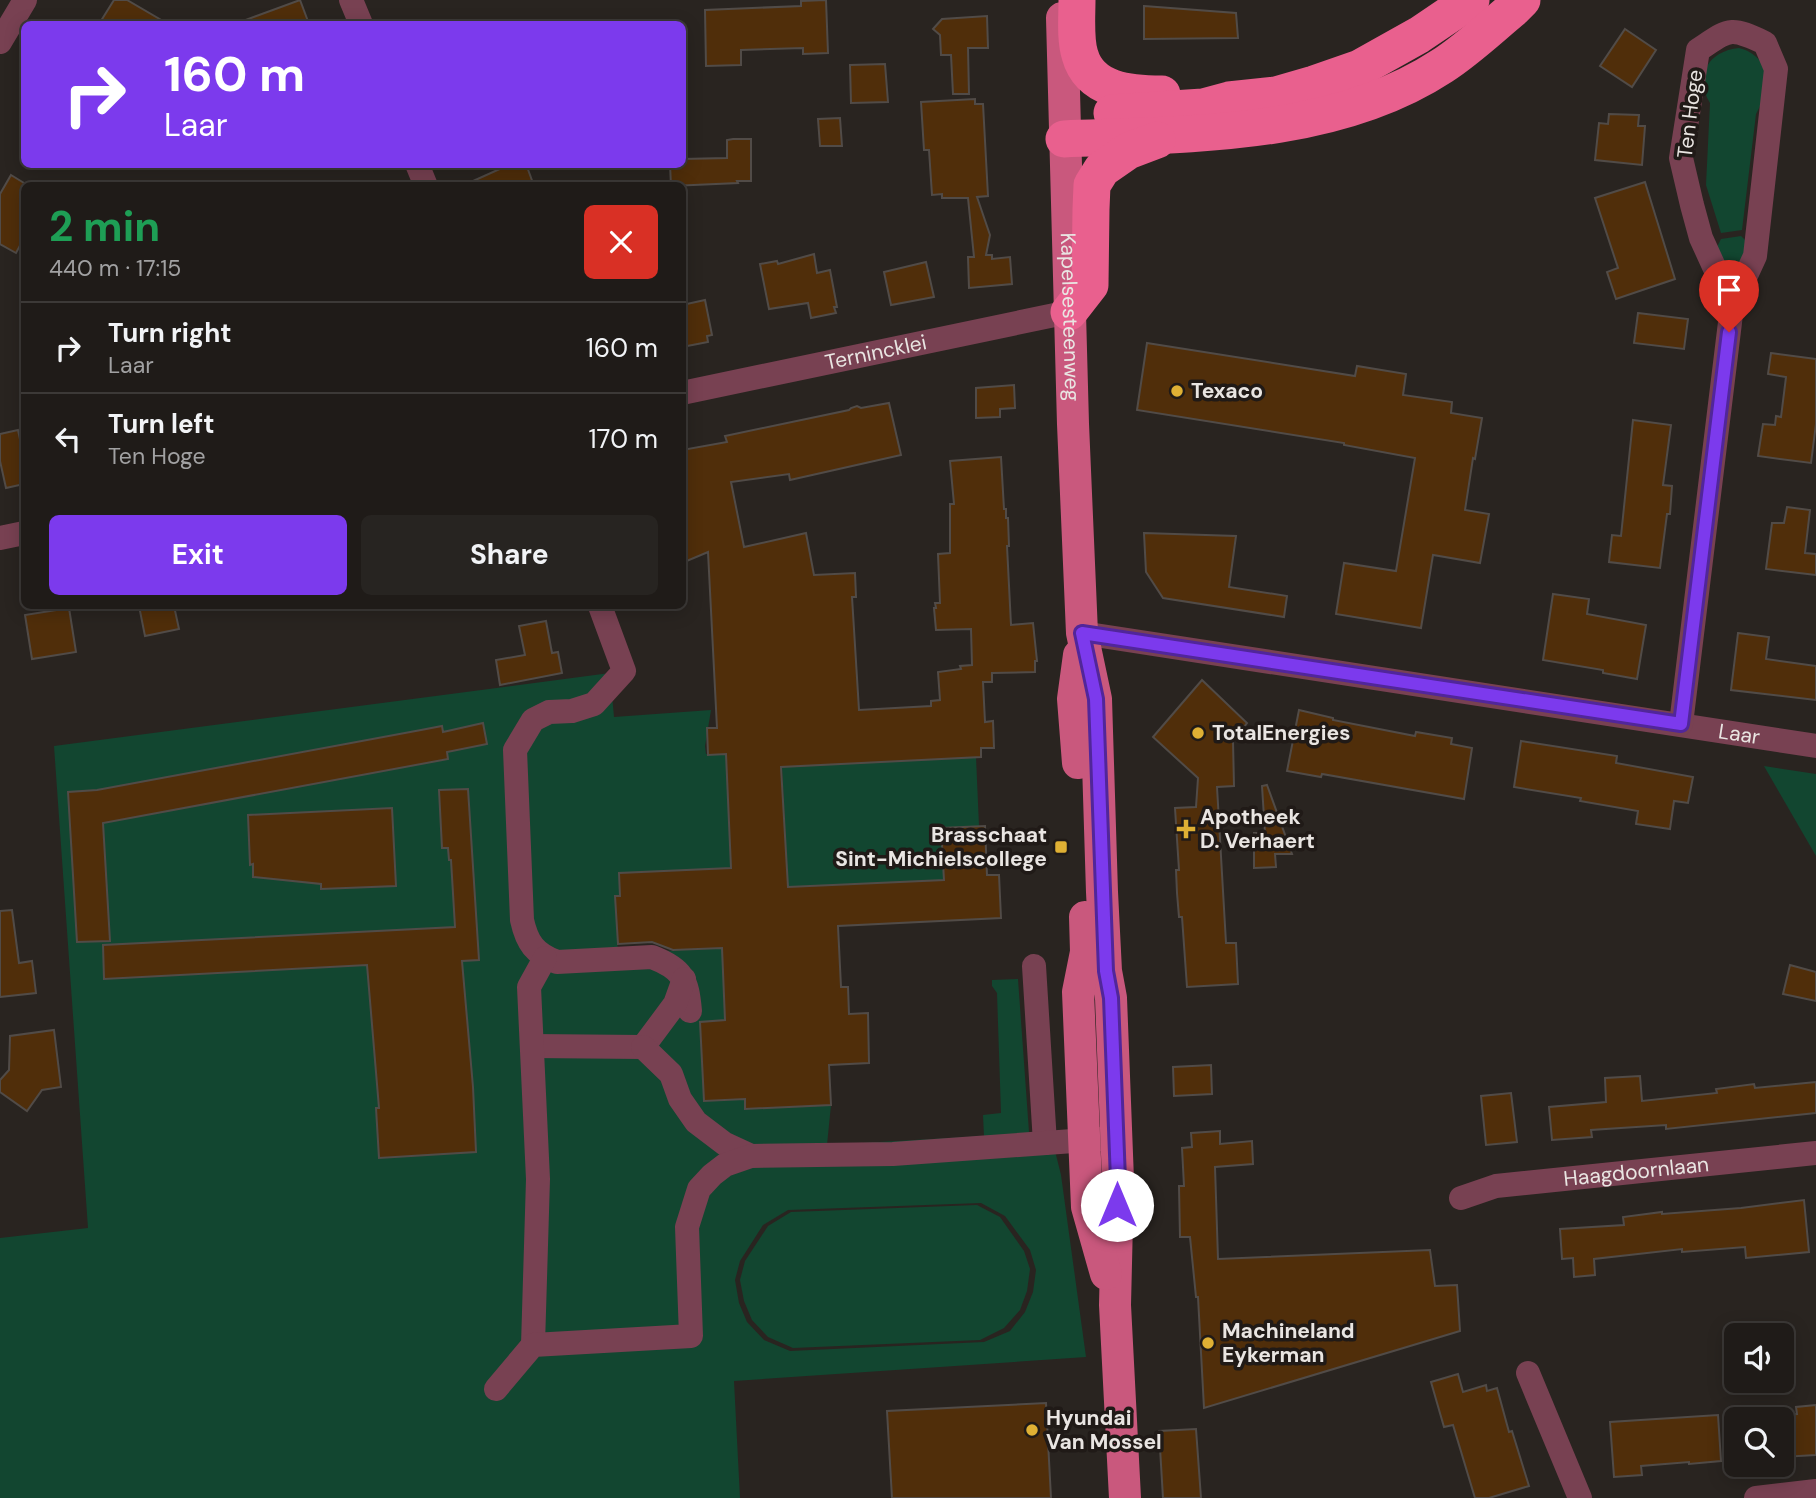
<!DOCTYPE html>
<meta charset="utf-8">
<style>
body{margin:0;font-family:"DM Sans",sans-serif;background:#272421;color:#f1f3f6;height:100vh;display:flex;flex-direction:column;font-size:26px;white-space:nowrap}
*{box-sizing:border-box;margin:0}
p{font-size:23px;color:#a1a1a2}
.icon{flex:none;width:38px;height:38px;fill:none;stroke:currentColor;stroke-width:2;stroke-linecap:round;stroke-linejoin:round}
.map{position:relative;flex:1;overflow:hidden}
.panel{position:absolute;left:21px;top:182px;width:665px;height:427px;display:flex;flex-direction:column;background:#1f1b18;border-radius:10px;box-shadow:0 4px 18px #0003,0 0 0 2px #3c3937}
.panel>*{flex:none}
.top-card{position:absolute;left:21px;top:21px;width:665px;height:147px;border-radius:10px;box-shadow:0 4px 18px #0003,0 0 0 2px #3c3937;background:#7c3aed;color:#fff;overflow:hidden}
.fabs{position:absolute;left:1724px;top:1323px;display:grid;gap:14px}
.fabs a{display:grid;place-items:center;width:70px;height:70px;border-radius:10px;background:#1f1b18;box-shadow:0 4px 18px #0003,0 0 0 2px #3c3937;font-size:35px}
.pin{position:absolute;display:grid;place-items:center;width:60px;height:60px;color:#fff;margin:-72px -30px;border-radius:50% 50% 50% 0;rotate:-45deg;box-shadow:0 0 7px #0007}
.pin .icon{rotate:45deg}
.me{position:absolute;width:77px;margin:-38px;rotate:0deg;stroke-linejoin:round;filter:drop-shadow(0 0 5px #0008)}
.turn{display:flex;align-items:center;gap:24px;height:147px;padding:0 28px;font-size:32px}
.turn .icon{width:91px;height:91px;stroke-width:2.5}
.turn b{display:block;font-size:49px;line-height:60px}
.round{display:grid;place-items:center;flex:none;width:74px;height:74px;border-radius:10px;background:#272421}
.summary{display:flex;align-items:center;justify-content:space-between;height:119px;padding:0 28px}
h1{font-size:42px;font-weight:700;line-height:52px;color:#1e9e55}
.button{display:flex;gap:14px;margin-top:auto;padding:14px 28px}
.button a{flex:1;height:80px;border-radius:10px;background:#7c3aed;color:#fff;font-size:28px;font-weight:700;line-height:80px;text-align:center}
.button a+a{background:#272421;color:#f1f3f6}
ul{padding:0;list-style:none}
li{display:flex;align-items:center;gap:21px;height:91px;padding:0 28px;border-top:2px solid #3c3937}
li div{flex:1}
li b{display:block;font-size:26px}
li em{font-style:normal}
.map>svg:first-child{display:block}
</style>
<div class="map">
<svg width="1816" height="1498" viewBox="0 0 1816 1498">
<rect width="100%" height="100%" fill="#292420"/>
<g fill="#124630" fill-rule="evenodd">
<path d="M 1739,48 C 1751,51 1758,57 1765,67 L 1763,100 L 1756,114 L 1742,230 L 1721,233 L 1706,185 L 1710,103 C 1694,76 1708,51 1739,48 Z"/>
<polygon points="1741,236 1749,244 1741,267 1734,269 1727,267 1717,247 1721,239"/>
<path d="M 610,673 L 614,717 L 711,710 L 705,746 L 706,754 L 726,754 L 731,868 L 620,873 L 620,896 L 615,897 L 618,953 L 725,948 L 731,1020 L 700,1022 L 704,1101 L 745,1099 L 746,1109 L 831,1105 L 827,1145 L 984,1136 L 983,1115 L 1001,1113 L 997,993 L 992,986 L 992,980 L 1018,979 L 1029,1132 L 1055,1151 L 1061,1175 L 1086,1357 L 734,1381 L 740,1498 L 0,1498 L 0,1238 L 88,1228 L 54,746 ZM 483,723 L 486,743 L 447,752 L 448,759 L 101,823 L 104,833 L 110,941 L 77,942 L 68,792 L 97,790 L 421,730 L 441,726 L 443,732 ZM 477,926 L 479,960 L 104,978 L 103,945 ZM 376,1108 L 475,1152 L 379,1158 ZM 981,1203 L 1005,1216 L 1030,1250 L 1036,1270 L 1033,1292 L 1025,1312 L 1010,1331 L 984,1342 L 790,1351 L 764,1340 L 747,1322 L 739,1303 L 735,1280 L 740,1261 L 763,1225 L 788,1210 Z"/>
<polygon points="976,757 979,826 941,828 944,880 788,887 782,767"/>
<polygon points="1764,766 1816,774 1816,856"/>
<polygon points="977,1205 1000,1217 1024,1251 1030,1269 1027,1291 1020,1310 1004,1328 980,1340 793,1348 768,1337 752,1320 744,1301 740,1280 745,1261 768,1226 791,1212"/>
</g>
<g fill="#502e0a" stroke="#514b47" stroke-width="2">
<polygon points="114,0 127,0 168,24 99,24"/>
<polygon points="300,0 309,24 241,24 240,22"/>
<polygon points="826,0 828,53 803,54 803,48 741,50 741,65 706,66 705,10 801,6 801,1"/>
<polygon points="1144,6 1236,13 1238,38 1144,39"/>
<polygon points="987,16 988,48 968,48 969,94 953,94 951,55 941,55 940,35 933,29 942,19"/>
<polygon points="1625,29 1656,50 1632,87 1600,66"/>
<polygon points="885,64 888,102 851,103 850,65"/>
<polygon points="975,99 975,104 983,104 988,196 977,197 990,235 986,255 992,255 992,259 1010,257 1012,284 969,288 968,257 974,257 968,198 942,198 942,194 932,195 929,150 924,150 921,102"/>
<polygon points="1609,114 1639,115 1638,126 1645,126 1642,165 1595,160 1599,123 1608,124"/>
<polygon points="840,118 842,146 820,146 818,119"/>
<polygon points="733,139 751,139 751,181 737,181 738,183 671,186 670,164 682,164 682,159 727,158 727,140"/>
<polygon points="511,164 526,164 534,186 462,186"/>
<polygon points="11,175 24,183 24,238 16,253 0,244 0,194"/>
<polygon points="1645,182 1675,279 1616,299 1607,272 1618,268 1595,198"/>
<polygon points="814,254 817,273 830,270 837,307 834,307 836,313 811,318 808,303 769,309 760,264 777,261 778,264"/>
<polygon points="926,262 934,297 891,305 884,272"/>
<polygon points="705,300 712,335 707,336 708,342 682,347 682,305"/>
<polygon points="1638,313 1688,319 1684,349 1634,343"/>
<polygon points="1147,343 1355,376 1357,366 1406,374 1403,395 1452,402 1451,413 1482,418 1475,459 1473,458 1465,510 1489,514 1480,563 1433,555 1421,628 1336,614 1344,563 1396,571 1415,458 1344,445 1344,443 1137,410"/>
<polygon points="1771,353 1816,359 1816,424 1811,463 1758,456 1763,424 1775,425 1776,416 1781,417 1786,377 1768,374"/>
<polygon points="1014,385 1015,408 1000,409 1000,417 976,418 976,388"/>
<polygon points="889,403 901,455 790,480 789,474 731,482 744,547 806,533 814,575 855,573 856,597 852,597 859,710 931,706 931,701 940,700 938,672 961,669 960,666 972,665 971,629 936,630 934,608 936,608 935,603 940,603 938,554 950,553 950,504 954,504 950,461 1001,457 1004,509 1006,509 1006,518 1008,518 1009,546 1007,546 1011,625 1033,623 1037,661 1035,661 1035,672 992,673 992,682 983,682 985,722 993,721 994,748 981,748 981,757 781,767 788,887 944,880 941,828 985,826 987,875 999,875 1001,918 838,926 841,987 848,987 849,1014 868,1013 869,1063 829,1065 831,1105 745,1109 745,1099 704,1101 700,1022 725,1020 722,948 673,950 652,942 618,944 615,896 620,896 619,873 731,868 726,754 708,755 707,728 717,728 708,552 682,563 682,450 727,442 725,436 849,410 851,408 857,406 861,408"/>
<polygon points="1633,420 1671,425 1663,485 1672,486 1670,514 1667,514 1660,568 1609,562 1612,535 1621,536"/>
<polygon points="18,430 24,458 24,484 6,488 0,461 0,434"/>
<polygon points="1787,507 1810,510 1805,553 1816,554 1816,575 1766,569 1772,523 1784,523"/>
<polygon points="1144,533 1236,536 1229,587 1287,596 1284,617 1163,598 1146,572"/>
<polygon points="1553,594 1589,599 1587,614 1646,625 1637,679 1603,673 1603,670 1543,660"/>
<polygon points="139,606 174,606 179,629 145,636"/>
<polygon points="69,608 76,652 32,659 25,615"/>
<polygon points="546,621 552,653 558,652 562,673 500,685 496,660 525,655 519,626"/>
<polygon points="1738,633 1769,637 1766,659 1816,666 1816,700 1731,690"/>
<polygon points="1202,680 1247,723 1233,741 1234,786 1217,787 1226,943 1236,943 1238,984 1187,987 1182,917 1179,917 1177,893 1176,870 1179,870 1175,808 1196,807 1198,778 1153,737"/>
<polygon points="1299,710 1333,718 1333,720 1415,736 1416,732 1452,738 1451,744 1472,748 1464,799 1322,774 1321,777 1287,771"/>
<polygon points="483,723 487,744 447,752 448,759 103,823 110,941 77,942 68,792 97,790 421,730 442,726 443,732"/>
<polygon points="1521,741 1617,756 1616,763 1693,777 1688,803 1674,801 1670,829 1636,824 1638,811 1580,801 1581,798 1514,787"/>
<polygon points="1267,785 1292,854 1275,854 1276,867 1254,868 1254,833 1265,833 1262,786"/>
<polygon points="468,789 479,960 462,961 473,1087 476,1152 379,1158 376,1108 379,1108 367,965 104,979 103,945 455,927 451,860 449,860 448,848 442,848 439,790"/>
<polygon points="392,808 396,886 321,889 321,884 253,877 253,864 250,865 248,815"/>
<polygon points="12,910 19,963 32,961 36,993 0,997 0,911"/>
<polygon points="1790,965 1816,972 1816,1001 1783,994"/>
<polygon points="54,1030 61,1087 42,1090 27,1111 0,1092 0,1080 9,1070 10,1036"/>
<polygon points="1211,1065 1212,1094 1174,1096 1173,1067"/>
<polygon points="1640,1076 1642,1101 1717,1093 1716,1089 1754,1084 1755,1088 1816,1082 1816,1113 1666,1129 1666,1125 1591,1130 1592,1137 1552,1140 1549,1107 1606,1102 1605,1078"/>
<polygon points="1511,1093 1517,1142 1486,1145 1481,1096"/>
<polygon points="1220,1131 1220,1144 1252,1141 1253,1164 1215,1167 1218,1259 1430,1250 1435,1286 1457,1285 1460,1331 1204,1408 1198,1297 1196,1297 1190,1237 1180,1237 1179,1186 1184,1186 1182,1148 1192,1147 1191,1133"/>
<polygon points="1804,1200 1809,1252 1746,1258 1745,1247 1682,1252 1682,1249 1594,1259 1595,1275 1574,1277 1573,1258 1562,1259 1560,1229 1624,1225 1623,1217 1662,1212 1662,1214 1741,1208"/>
<polygon points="1458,1374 1463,1392 1486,1385 1487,1391 1497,1388 1509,1432 1512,1431 1529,1486 1489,1498 1475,1498 1453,1425 1444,1427 1431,1382"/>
<polygon points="1046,1403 1051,1498 892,1498 887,1411"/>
<polygon points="1816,1405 1816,1455 1782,1457 1782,1415 1797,1414 1796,1407"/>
<polygon points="1718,1415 1721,1461 1689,1464 1689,1462 1641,1466 1642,1475 1614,1477 1610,1422"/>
<polygon points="1196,1429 1201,1498 1163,1498 1159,1431"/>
</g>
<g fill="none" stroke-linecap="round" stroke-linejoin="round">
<g stroke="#784152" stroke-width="24">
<polyline points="351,0 361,24"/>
<polyline points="0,42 25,0"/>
<polyline points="417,164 426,186"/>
<path id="s1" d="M 682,393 L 1069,312"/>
<polyline points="0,538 24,533"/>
<path d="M 600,606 L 624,671 L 594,704 L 572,711 L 549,712 L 533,720 L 515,750 L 522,920 C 527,943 535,954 557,962 L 652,957 C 683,969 687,979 690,1011"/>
<path id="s2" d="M 1082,633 L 1816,746"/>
<path d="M 1681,724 L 1732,306 L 1755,256 L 1776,69 L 1765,43 C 1729,26 1730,29 1698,50 L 1681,158 L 1692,205 L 1701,238 L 1732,306"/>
<polyline points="1034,966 1045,1143"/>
<polyline points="532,1046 643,1047 675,1004 684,979"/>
<polyline points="643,1047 671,1074 680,1099 696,1122 725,1144 751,1156"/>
<path id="s3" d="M 1461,1198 L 1496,1186 L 1816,1153"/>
<polyline points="533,1345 538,1179 529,987 545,958"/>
<polyline points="1528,1373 1580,1498"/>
<polyline points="496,1389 533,1345 691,1336 687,1227 699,1189 712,1175 725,1165 751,1156 893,1154 1101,1139"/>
<polyline points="1756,1498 1816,1491"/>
</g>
<g stroke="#c9587d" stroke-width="32">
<path id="s4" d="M 1062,18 L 1073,424 L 1082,633 L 1096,699 L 1102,892 L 1106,971 L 1111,998 L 1118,1180 L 1115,1305 L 1125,1498"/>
<polyline points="1078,763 1073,699 1079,655"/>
<polyline points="1085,917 1086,952 1078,992 1087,1207 1106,1274"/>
</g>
<g stroke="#e9608e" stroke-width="37">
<path d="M 1077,0 C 1077,16 1075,40 1080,55 C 1090,91 1130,94 1162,94"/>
<polyline points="1112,113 1203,107 1229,100 1276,95 1314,84 1360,68 1419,35 1471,0"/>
<path d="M 1064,139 C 1188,134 1334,137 1442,66 C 1467,50 1490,28 1513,9 L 1522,0"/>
<polyline points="1069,312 1090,285 1091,209 1092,185 1102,169 1128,151 1157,140"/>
</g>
</g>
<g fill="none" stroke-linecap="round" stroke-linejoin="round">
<defs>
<polyline id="route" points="1117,1205 1118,1180 1111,998 1106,971 1104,918 1096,699 1082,633 1681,724 1729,332"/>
</defs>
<use href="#route" stroke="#51269a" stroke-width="18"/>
<use href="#route" stroke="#7c3aed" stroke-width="12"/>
</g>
<g fill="#dfb034" stroke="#201a17" stroke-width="2.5">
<circle cx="1177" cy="391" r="7"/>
<circle cx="1198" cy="733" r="7"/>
<path d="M1182.5 818.5h7v7h7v7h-7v7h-7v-7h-7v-7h7z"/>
<rect x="1054" y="840" width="14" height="14" rx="3.5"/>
<circle cx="1208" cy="1343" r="7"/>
<circle cx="1032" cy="1430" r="7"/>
</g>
<g text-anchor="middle" stroke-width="7" stroke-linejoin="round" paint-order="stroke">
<g font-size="21" fill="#e9e5e2" stroke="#201a17">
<text transform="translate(1690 114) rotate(-83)" y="7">Ten Hoge</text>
<text dy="7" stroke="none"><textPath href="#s4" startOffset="299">Kapelsesteenweg</textPath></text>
<text dy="7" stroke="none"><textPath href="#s1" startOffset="198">Ternincklei</textPath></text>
<text dy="7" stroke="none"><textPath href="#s2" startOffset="665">Laar</textPath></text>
<text dy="7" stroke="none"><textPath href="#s3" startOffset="178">Haagdoornlaan</textPath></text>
</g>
<g font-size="21" font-weight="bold" fill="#e9e5e2" stroke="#201a17" text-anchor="start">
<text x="1191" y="398">Texaco</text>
<text x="1212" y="740">TotalEnergies</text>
<text x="1200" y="824">Apotheek<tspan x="1200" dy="24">D. Verhaert</tspan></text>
<text x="1047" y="842" text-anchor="end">Brasschaat<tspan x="1047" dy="24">Sint-Michielscollege</tspan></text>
<text x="1222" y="1338">Machineland<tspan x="1222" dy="24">Eykerman</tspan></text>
<text x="1046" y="1425">Hyundai<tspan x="1046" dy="24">Van Mossel</tspan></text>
</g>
</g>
</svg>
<div class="fabs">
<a><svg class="icon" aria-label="sound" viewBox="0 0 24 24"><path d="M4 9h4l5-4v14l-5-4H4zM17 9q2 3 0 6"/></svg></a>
<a><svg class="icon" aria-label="search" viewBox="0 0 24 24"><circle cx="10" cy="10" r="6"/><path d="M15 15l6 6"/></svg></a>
</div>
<div class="pin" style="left:1729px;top:332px;background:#d93025"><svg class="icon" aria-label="arrive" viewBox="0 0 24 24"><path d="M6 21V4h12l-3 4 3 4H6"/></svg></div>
<svg class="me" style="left:1117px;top:1205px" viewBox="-20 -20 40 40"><circle r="19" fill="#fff"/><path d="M0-13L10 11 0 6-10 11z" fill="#7c3aed"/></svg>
<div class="top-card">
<div class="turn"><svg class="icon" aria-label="right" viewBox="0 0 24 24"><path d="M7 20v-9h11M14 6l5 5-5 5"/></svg><div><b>160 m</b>Laar</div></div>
</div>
<section class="panel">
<div class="summary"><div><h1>2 min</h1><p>440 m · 17:15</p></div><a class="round" style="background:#d93025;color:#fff"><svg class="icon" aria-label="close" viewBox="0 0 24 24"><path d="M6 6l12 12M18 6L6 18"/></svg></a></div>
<ul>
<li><svg class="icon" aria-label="right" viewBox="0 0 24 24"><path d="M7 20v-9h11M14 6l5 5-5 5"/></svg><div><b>Turn right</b><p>Laar</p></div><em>160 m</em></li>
<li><svg class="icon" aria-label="left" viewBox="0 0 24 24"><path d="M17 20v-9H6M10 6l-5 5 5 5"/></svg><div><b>Turn left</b><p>Ten Hoge</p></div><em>170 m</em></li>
</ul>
<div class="button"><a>Exit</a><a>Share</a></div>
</section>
</div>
